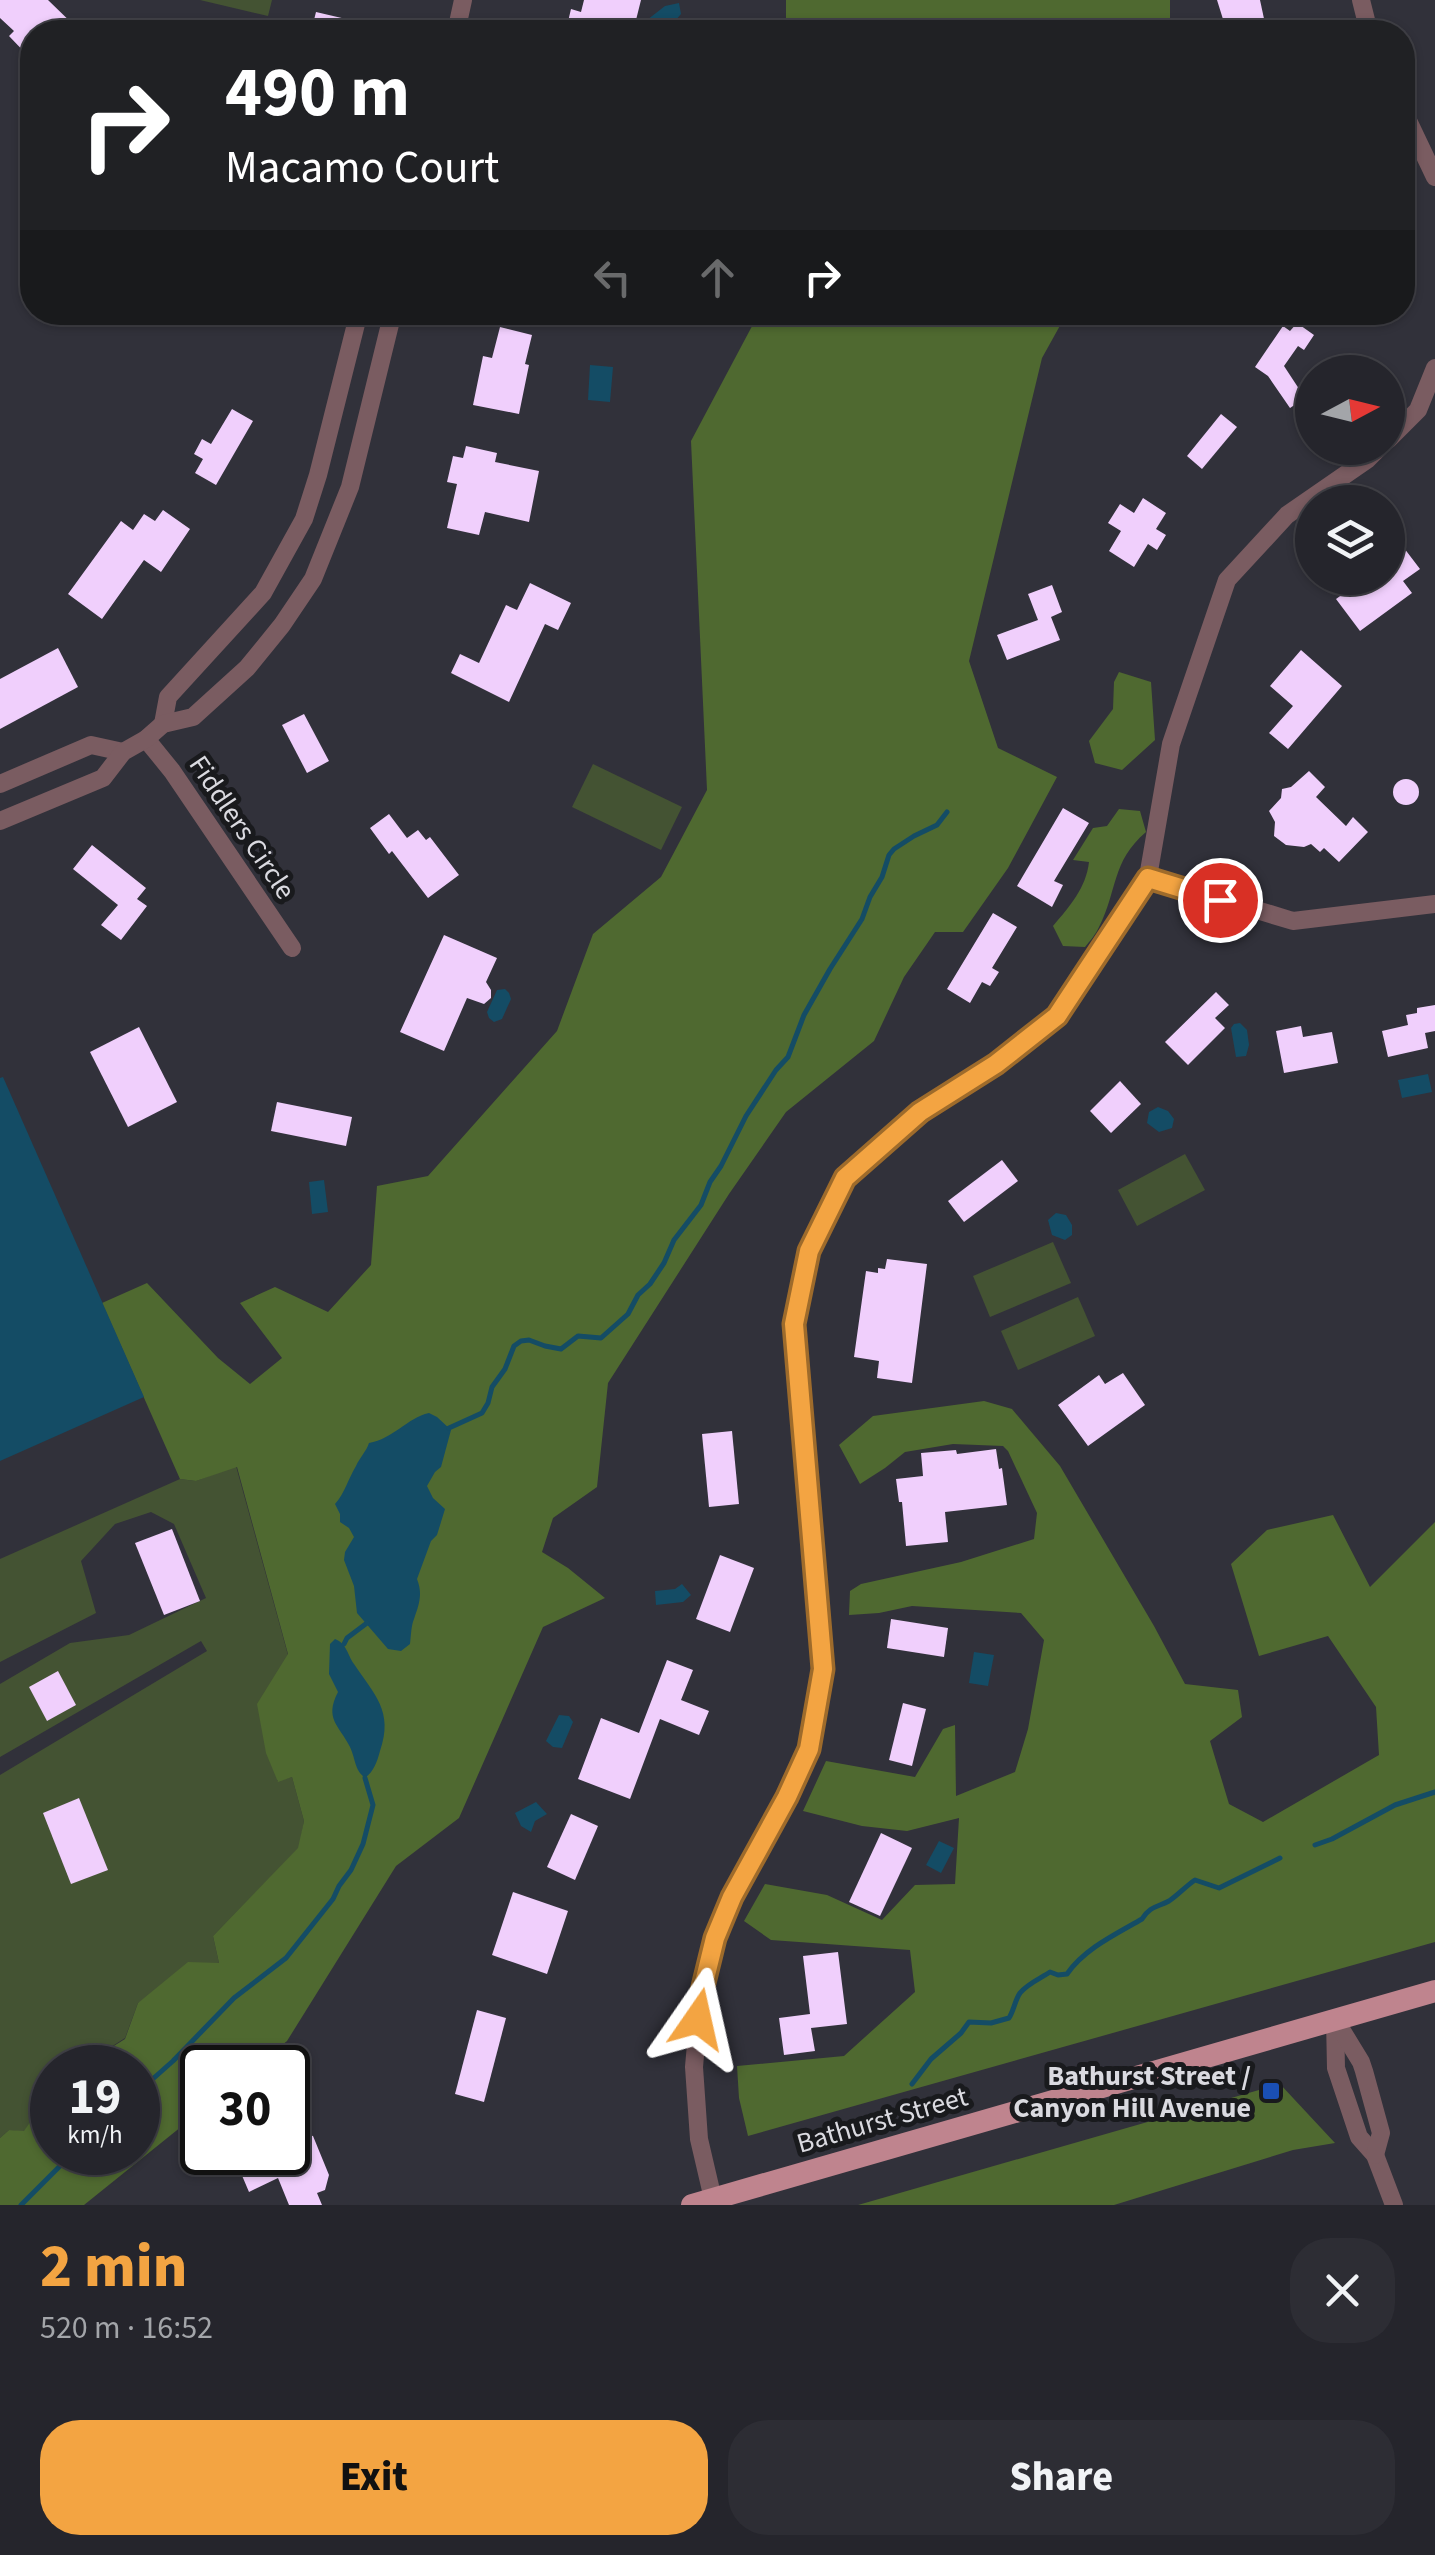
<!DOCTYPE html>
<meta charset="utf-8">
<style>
body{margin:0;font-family:"Source Sans 3",sans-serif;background:#2d2d34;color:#f1f3f6;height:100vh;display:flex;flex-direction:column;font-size:38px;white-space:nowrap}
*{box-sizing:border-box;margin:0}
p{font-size:32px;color:#a3a5a9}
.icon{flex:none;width:55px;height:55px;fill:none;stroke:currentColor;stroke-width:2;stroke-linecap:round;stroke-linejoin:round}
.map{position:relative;height:2205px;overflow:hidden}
.side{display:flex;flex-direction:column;background:#25252c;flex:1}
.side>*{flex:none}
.hud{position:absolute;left:20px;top:20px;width:1395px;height:305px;border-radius:40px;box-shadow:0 2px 8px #0004,0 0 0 2px #424248;background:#202124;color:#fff;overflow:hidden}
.needle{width:65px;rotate:83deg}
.buttons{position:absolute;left:1295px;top:355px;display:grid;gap:20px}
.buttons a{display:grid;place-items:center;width:110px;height:110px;border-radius:50%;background:#25252c;box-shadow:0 2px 8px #0004,0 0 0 2px #424248;font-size:50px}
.speed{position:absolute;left:30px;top:2045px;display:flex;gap:20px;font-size:50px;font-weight:700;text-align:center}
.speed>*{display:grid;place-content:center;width:130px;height:130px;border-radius:50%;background:#25252c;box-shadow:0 2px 8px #0004,0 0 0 2px #424248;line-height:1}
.speed small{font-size:25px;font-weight:400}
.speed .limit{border:5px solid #111;border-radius:15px;background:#fff;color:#111}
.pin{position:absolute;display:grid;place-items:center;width:85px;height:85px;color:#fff;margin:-42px;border:5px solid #fff;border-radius:50%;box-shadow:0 2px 10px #0007}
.me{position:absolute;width:110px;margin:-55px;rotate:11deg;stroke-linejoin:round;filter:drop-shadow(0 0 8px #0008)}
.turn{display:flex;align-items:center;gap:35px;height:210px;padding:0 40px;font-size:45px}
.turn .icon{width:130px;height:130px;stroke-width:2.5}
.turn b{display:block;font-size:70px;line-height:85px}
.lanes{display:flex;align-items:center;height:95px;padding:0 40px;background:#0003;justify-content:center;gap:50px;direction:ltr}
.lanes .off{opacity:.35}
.round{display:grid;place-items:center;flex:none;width:105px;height:105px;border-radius:40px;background:#2d2d34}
.headline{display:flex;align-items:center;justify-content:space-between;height:170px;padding:0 40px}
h1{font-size:60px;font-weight:800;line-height:75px;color:#f3a442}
.primary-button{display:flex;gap:20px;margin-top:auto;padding:20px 40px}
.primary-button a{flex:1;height:115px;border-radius:40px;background:#f3a442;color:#111;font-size:40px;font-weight:800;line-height:115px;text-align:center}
.primary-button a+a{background:#2d2d34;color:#f1f3f6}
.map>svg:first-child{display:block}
</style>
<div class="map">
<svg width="1435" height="2205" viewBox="0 0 1435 2205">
<rect width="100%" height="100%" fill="#31313a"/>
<g fill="#445333">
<polygon points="200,0 272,0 268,16"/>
<polygon points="593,764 682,807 661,850 572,807"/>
<polygon points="1185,1154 1205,1190 1137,1226 1118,1190"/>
<polygon points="1053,1242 1071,1283 990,1317 973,1276"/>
<polygon points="1078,1297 1095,1336 1018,1370 1001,1331"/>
<polygon points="236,1466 288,1655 277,1781 292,1777 304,1821 299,1848 213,1936 219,1963 138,2003 125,2038 80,2067 52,2068 51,2099 38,2110 24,2132 9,2130 0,2138 0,1775 207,1651 201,1641 0,1757 0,1684 70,1643 129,1635 206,1598 174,1524 151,1512 115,1524 81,1561 96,1613 0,1662 0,1559 180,1479 196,1481"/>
</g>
<g fill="#4f6930">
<rect x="786" y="0" width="384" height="32"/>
<polygon points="759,313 1067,313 1042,358 969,661 998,748 1057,777 1008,868 963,932 935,932 904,977 874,1041 786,1112 729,1194 608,1383 597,1487 553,1518 542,1552 568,1568 605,1598 543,1627 459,1818 396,1866 287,2041 255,2067 202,2068 202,2110 84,2205 0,2205 0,2138 9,2130 24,2131 38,2110 52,2096 52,2152 138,2152 138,2068 80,2067 125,2039 138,2003 188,1962 219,1963 213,1936 298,1848 304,1821 292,1777 278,1782 266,1753 257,1704 288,1654 237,1467 196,1481 180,1479 102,1303 147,1283 218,1358 250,1384 282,1358 240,1303 275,1287 328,1312 371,1265 377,1186 428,1176 557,1031 593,934 661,877 707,790 691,441"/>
<polygon points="1119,672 1151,682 1155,740 1122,770 1095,763 1089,741 1113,709 1114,682"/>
<path d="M 1119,809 L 1140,811 L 1146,832 C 1111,862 1118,890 1099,927 C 1096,934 1090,941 1085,947 L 1063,946 L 1053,926 C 1070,906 1086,888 1089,862 L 1073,860 L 1093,828 L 1107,826 Z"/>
<polygon points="984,1401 1012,1409 1060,1466 1154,1626 1185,1684 1238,1690 1242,1717 1210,1741 1229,1804 1263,1822 1379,1755 1376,1707 1328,1636 1259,1656 1231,1564 1267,1530 1333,1515 1370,1587 1435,1522 1435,1942 748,2136 739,2098 737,2066 844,2056 915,1992 910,1950 771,1940 744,1921 765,1884 827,1895 882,1920 915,1885 955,1884 959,1818 907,1831 862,1826 803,1811 826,1761 915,1777 943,1729 955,1725 956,1796 1015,1772 1028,1729 1044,1640 1021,1613 912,1606 879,1613 849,1615 850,1591 861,1584 961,1562 1034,1539 1037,1513 1008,1451 1003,1446 953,1444 905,1452 885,1468 860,1484 839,1445 873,1416"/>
<polygon points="1280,2084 1335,2143 1293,2150 1114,2205 858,2205"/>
</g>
<g fill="#144c65">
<polygon points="679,3 681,14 670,27 671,32 650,32 647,20 665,6"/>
<polygon points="590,365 613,367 610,402 588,400"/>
<polygon points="505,989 509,993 511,999 502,1019 494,1022 489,1018 487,1012 497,990"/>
<polygon points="1240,1023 1247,1030 1249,1045 1246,1056 1236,1057 1231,1028 1234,1024"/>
<polygon points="1428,1074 1432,1092 1402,1098 1398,1080"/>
<polygon points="3,1077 144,1397 0,1461 0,1078"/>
<polygon points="1158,1107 1168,1111 1174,1119 1172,1128 1159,1132 1147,1123 1149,1112"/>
<polygon points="324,1180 328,1212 312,1214 309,1182"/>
<polygon points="1056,1213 1066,1215 1072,1225 1072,1235 1065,1240 1052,1235 1048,1220"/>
<path d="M 429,1413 L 437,1417 L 451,1430 L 441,1467 L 435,1472 L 427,1486 L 433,1498 L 445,1509 L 437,1535 L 431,1541 L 417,1579 C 423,1594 419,1605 414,1619 C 411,1626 411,1636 410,1644 L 401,1651 L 388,1649 L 357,1613 L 354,1586 L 344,1560 L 345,1552 L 354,1537 L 349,1528 L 340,1522 L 340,1514 L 335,1504 C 345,1493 348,1479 356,1466 C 360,1457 366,1452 369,1443 C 393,1439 407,1418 429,1413 Z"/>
<polygon points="682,1584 691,1595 683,1602 656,1605 655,1591 675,1589"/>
<path d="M 335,1639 C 347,1644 347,1654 354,1664 C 374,1694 394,1711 380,1751 C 377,1762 374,1771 365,1778 C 354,1769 356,1760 350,1747 C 339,1725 324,1719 338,1692 L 329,1674 L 330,1644 Z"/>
<polygon points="974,1652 994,1655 988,1686 969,1683"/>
<polygon points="559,1715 569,1716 573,1722 562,1748 553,1747 546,1741"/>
<polygon points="536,1802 547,1814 535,1821 531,1832 521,1826 515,1813"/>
<polygon points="939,1841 954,1848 941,1873 926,1865"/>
</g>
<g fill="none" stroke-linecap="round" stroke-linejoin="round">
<g stroke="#144c65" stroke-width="5">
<polyline points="449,1428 482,1413 488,1403 492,1387 505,1369 514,1346 521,1341 529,1340 545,1346 561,1349 578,1336 601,1338 628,1314 638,1295 650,1284 664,1263 674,1240 701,1205 710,1182 721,1166 746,1116 776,1070 788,1057 804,1015 830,969 862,919 870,897 882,877 889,855 894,849 914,836 937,825 947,812"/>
<polyline points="344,1644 347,1638 367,1623"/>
<polyline points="1315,1845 1332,1839 1395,1805 1435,1792"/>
<path d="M 912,2084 L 931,2059 L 961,2033 L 969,2022 L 991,2023 L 1009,2018 C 1014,2010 1015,2000 1020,1993 C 1027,1984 1041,1978 1050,1972 L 1058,1975 L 1067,1974 C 1084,1949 1116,1934 1142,1919 C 1150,1906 1158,1907 1169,1901 C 1177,1896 1186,1886 1195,1880 L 1219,1888 L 1280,1858"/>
<polyline points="138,2092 173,2061 234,1998 286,1958 333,1899 339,1886 351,1870 363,1844 373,1805 365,1778"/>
<polyline points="21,2205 74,2152"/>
</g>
</g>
<g fill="#f0cffc">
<polygon points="0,0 48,0 81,32 32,32 32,60 9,36 14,31 0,18"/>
<polygon points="584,0 641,0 633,32 577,32 566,30 571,9 581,12"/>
<polygon points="1217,0 1260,0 1266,28 1227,32"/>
<polygon points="316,12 346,19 343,32 311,32"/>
<polygon points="191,312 234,312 231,327 190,319"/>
<polygon points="1297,323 1314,335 1304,350 1298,346 1284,366 1305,398 1290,408 1268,376 1255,367 1283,326 1290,331"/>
<polygon points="500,327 532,335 525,364 529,365 519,414 473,405 483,356 492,358"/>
<polygon points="232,409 253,421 216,485 195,473 203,459 194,454 202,439 211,444"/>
<polygon points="1221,414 1237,427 1202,469 1187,456"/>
<polygon points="466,446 497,453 495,462 539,471 529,522 485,512 479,535 447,528 457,484 447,482 453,456 463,458"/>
<polygon points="1143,498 1166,513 1156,529 1166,535 1157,550 1148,544 1134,567 1109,551 1121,531 1108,523 1120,504 1134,513"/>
<polygon points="163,510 190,529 161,572 144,560 102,619 68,594 121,521 133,530 144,514 155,521"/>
<polygon points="1404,548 1420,569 1403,581 1412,593 1360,631 1336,599 1365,578 1388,578 1388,561"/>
<polygon points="530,583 571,603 558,630 545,624 509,702 451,673 460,654 479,663 506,605 517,610"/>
<polygon points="1052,585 1062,612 1051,617 1060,640 1007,660 997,635 1038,620 1028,594"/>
<polygon points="58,648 78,687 0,729 0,679"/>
<polygon points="1301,650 1342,686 1288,749 1269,733 1293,706 1270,686"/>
<polygon points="304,714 329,761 307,773 282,725"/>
<polygon points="1309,771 1325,787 1316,797 1346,826 1353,817 1368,832 1339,862 1324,848 1320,852 1311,844 1304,847 1286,845 1274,836 1275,822 1269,811 1281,798 1282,789 1291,787"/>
<circle cx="1406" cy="792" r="13"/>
<polygon points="1063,808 1089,823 1054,881 1063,885 1052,907 1017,886"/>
<polygon points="389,814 407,838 418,830 426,840 430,837 459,875 428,898 392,851 389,854 370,828"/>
<polygon points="92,845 146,888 137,899 147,906 121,940 101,925 118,905 73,869"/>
<polygon points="993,913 1017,927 992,968 999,972 990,986 982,982 970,1003 947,989"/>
<polygon points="444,935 497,958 486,982 491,990 491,998 484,1004 467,998 444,1051 400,1032"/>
<polygon points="1216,992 1229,1005 1215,1018 1225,1028 1188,1065 1165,1042"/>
<polygon points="1435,1005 1435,1031 1425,1033 1428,1048 1388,1057 1382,1031 1408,1025 1406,1015 1417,1013 1417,1008"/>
<polygon points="1301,1026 1303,1037 1332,1032 1338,1063 1284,1073 1276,1031"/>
<polygon points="139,1027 177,1102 128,1127 90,1052"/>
<polygon points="1120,1081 1141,1104 1111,1133 1090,1111"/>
<polygon points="277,1102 352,1117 346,1146 271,1131"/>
<polygon points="1002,1160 1018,1181 964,1222 948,1201"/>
<polygon points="887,1259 927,1264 912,1383 877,1378 879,1361 854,1357 866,1271 878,1273 878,1268 885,1269"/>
<polygon points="1123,1373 1145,1405 1088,1446 1058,1405 1099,1375 1105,1384"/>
<polygon points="732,1431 739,1504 709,1507 702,1434"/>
<polygon points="996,1449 999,1469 1002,1468 1007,1505 945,1512 948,1542 906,1546 902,1502 899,1502 896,1479 923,1476 921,1453 956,1450 957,1454"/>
<polygon points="172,1529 200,1601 164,1615 135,1543"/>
<polygon points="720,1555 754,1568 730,1632 696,1619"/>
<polygon points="891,1619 948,1628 944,1657 887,1648"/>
<polygon points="667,1660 693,1670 681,1700 709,1711 699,1735 660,1719 630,1799 578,1779 601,1718 639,1733"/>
<polygon points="58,1671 76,1705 47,1721 29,1687"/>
<polygon points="903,1703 926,1709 912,1766 889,1760"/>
<polygon points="79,1798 108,1870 71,1884 43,1813"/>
<polygon points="571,1814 598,1826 575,1880 547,1867"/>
<polygon points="881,1833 912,1848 880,1916 849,1902"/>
<polygon points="513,1892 568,1911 547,1974 492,1955"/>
<polygon points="838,1952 847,2024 811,2028 815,2051 784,2055 779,2018 810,2014 803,1956"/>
<polygon points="477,2010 506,2018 484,2102 455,2094"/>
<polygon points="301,2133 313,2136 329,2175 325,2190 317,2193 322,2205 289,2205 278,2178 249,2192 232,2152 288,2152 288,2139"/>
</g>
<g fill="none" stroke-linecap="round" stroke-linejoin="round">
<g stroke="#7a5c61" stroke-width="18">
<polyline points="1361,0 1369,32"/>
<polyline points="456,32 463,0"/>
<polyline points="1402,108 1435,177"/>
<polyline points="1388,440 1418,410 1435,368"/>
<polyline points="163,724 168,697 263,593 304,519 318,475 359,312"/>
<polyline points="146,739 172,771 292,948"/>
<polyline points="0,784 91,745 123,752"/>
<polyline points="0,821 103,778 123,752 146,739 163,724 193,717 247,668 282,625 313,579 350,487 393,312"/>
<polyline points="1148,877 1293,921 1435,904"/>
<polyline points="1335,2019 1336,2068 1359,2137 1375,2155 1394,2205"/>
<polyline points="1336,2021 1361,2062 1364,2071 1381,2133 1375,2155"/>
<polyline points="713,2199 699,2139 694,2067 700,1999 715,1938 731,1897 787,1797 809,1749 823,1669 794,1324 809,1251 845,1178 920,1113 996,1064 1057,1016 1148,877 1171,744 1227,580 1287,515 1368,459 1379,448"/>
</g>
<polyline stroke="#bf848e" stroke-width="22" points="692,2205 1435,1991"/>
</g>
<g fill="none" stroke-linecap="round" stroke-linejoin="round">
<defs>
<polyline id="route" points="698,2019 700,1999 715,1938 732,1897 787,1797 809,1749 823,1669 794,1324 809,1251 845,1178 920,1112 996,1064 1057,1016 1148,878 1220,900"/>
</defs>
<use href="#route" stroke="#9e6b2b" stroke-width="25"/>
<use href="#route" stroke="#f3a442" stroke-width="18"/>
</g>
<rect fill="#1a4fb4" stroke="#191a1d" stroke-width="4" x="1261" y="2081" width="20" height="20" rx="5"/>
<g text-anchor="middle" stroke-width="10" stroke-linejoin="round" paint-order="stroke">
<g font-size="28" fill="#dadae0" stroke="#191a1d">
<text transform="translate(243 827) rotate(56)" y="10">Fiddlers Circle</text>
<text transform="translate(882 2119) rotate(-16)" y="10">Bathurst Street</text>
</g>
<g font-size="28" font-weight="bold" fill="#dadae0" stroke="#191a1d" text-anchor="end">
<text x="1251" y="2085">Bathurst Street /<tspan x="1251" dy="32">Canyon Hill Avenue</tspan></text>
</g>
</g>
</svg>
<div class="buttons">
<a><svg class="needle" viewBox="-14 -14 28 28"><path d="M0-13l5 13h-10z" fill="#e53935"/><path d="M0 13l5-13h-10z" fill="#a3a5a9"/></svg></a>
<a><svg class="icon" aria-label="layers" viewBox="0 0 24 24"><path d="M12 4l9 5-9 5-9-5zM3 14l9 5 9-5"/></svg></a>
</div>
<div class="speed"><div>19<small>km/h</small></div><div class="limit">30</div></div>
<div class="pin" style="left:1220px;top:900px;background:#d93025"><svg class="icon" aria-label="arrive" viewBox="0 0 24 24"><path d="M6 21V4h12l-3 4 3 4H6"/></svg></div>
<svg class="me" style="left:698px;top:2019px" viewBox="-20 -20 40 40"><path d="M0-17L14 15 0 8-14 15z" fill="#f3a442" stroke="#fff" stroke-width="4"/></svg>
<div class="hud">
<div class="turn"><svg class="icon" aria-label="right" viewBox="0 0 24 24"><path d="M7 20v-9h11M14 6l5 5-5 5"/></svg><div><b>490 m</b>Macamo Court</div></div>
<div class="lanes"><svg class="icon off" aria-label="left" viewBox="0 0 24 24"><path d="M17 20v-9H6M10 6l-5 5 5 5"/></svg><svg class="icon off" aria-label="ahead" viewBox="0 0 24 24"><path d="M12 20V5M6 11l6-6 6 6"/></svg><svg class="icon" aria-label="right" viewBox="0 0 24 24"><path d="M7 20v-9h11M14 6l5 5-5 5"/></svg></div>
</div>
</div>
<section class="side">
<div class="headline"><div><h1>2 min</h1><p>520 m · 16:52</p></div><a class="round"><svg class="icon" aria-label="close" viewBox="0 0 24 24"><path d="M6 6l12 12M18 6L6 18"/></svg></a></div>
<div class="primary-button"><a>Exit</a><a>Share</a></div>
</section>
